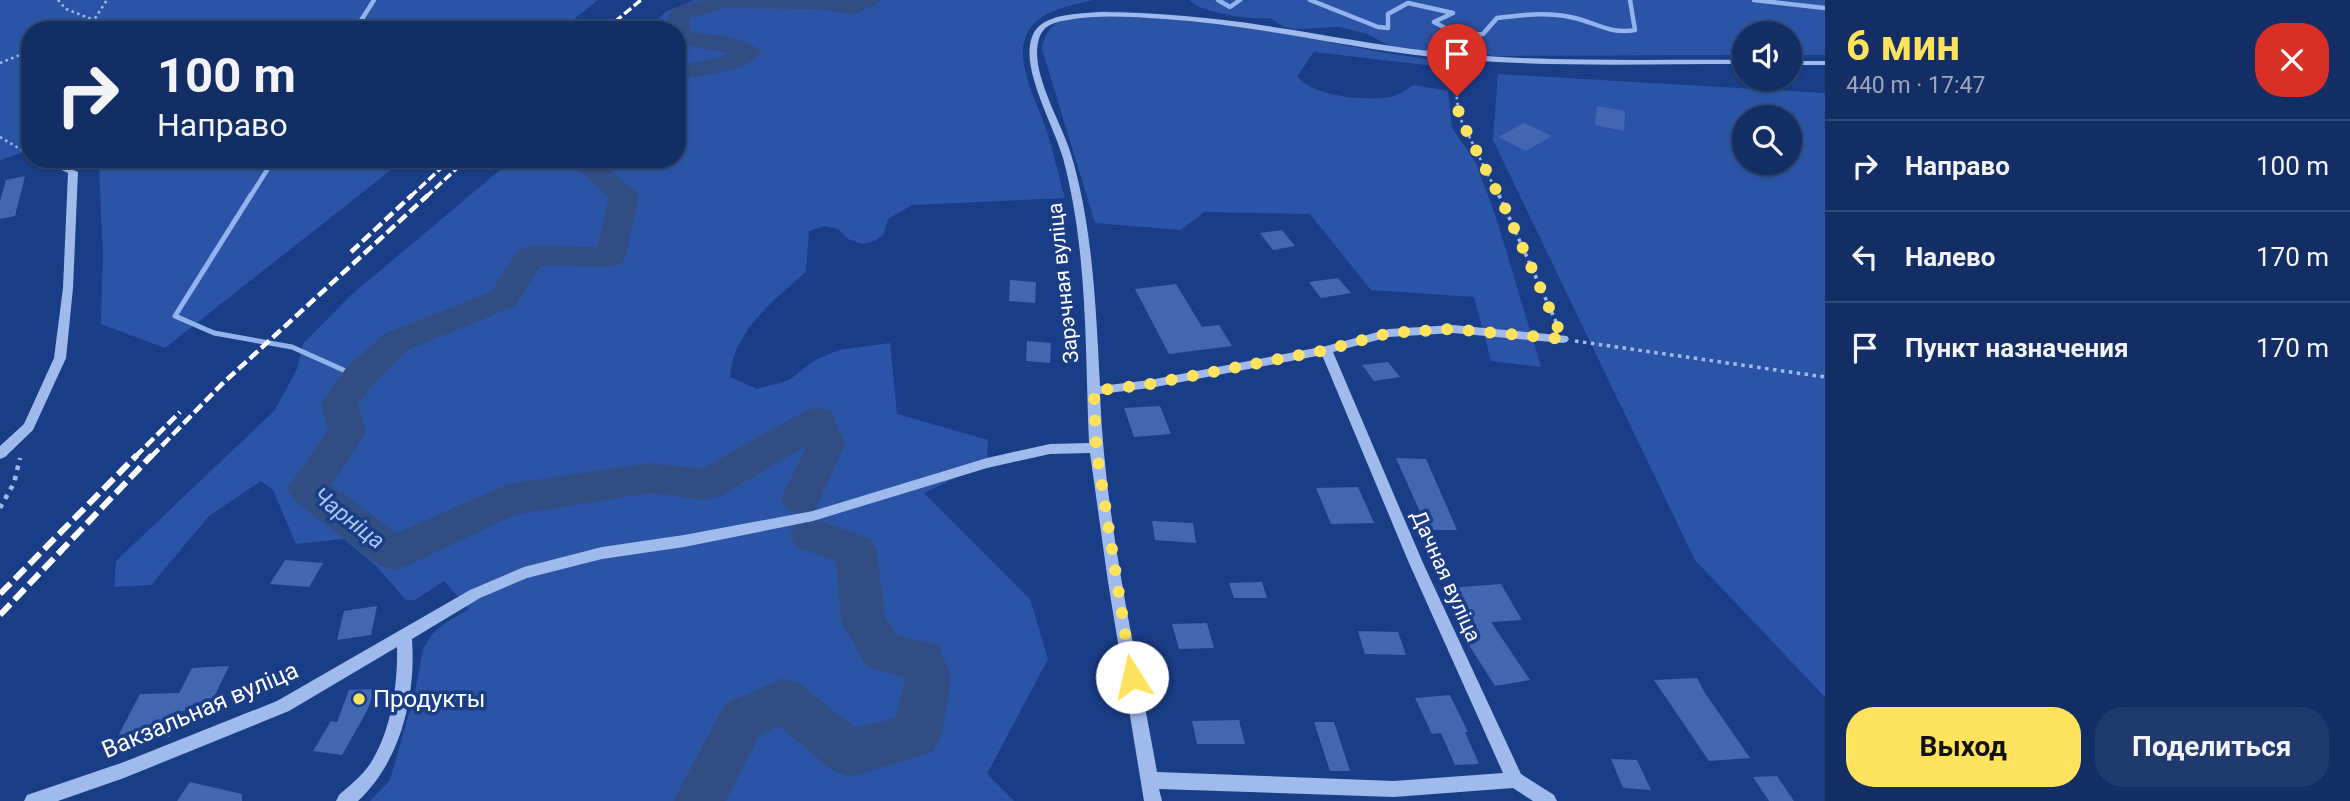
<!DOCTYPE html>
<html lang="ru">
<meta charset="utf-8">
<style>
body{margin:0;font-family:Roboto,sans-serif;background:#203a6e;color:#f1f3f6;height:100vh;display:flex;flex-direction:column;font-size:26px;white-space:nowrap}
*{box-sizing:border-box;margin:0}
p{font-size:23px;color:#9da8bf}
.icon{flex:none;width:38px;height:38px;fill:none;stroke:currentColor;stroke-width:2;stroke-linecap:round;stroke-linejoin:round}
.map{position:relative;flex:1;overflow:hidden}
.sheet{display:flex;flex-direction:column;background:#132e65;width:525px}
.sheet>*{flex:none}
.top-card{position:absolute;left:21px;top:21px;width:665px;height:147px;border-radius:28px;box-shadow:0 2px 5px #0004,0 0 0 2px #324a79;background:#132e65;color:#f1f3f6;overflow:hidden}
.tools{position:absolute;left:1732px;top:21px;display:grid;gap:14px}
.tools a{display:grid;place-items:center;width:70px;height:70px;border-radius:50%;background:#132e65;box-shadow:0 2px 5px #0004,0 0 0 2px #324a79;font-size:35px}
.pin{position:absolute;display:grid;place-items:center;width:60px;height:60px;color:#fff;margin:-72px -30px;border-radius:50% 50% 50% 0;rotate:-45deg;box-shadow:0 0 7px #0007}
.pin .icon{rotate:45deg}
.me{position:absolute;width:77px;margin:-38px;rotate:350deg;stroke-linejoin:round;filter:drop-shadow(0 0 5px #0008)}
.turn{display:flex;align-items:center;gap:24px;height:147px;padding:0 21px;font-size:32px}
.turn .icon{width:91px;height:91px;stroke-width:2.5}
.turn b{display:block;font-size:49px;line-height:60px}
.round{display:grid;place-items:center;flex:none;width:74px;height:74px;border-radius:28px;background:#203a6e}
.summary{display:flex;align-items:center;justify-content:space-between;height:119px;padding:0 21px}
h1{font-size:42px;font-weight:700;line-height:52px;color:#ffe35c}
.button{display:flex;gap:14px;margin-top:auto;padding:14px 21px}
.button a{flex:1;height:80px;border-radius:28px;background:#ffe35c;color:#111;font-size:28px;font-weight:700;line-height:80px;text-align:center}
.button a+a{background:#203a6e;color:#f1f3f6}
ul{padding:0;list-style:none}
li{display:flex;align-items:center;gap:21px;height:91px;padding:0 21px;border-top:2px solid #324a79}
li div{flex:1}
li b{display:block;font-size:26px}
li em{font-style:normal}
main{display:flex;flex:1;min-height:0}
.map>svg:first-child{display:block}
</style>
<main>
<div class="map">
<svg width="1825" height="801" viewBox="0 0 1825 801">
<rect width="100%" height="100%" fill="#193d87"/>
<g fill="#2c54a6" fill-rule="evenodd">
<polygon points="0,0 598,0 560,30 30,30 30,150 0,160"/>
<path d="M 695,0 L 1093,0 C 1075,5 1052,8 1038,20 C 1005,47 1035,96 1045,126 C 1053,149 1058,174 1065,198 L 912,205 L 888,219 L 883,235 L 875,241 L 862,244 L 848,239 L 838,229 L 825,226 L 809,231 L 806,272 C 774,300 733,331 730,377 L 757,389 L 789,380 L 815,360 L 839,350 L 890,343 L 897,414 L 988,440 L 987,463 L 924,493 L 1030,599 L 1048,659 L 987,774 L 1014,801 L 370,801 L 390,780 L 415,692 L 423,649 L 432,634 L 445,623 L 469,609 L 444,581 L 415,600 L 406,600 L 376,566 L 344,539 L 296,544 L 273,490 L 261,481 L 209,516 L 151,585 L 114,587 L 116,561 L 275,410 L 297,369 L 303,344 L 350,296 L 513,159 L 677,159 L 677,30 L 649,30 L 665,12 Z"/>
<path d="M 1189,0 L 1825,0 L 1825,55 L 1790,55 L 1790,33 L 1745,33 L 1745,55 L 1492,56 L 1481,51 L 1480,42 L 1446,40 L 1438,52 L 1394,48 L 1367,34 L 1340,27 L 1295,29 L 1284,27 L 1270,18 C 1252,20 1200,13 1189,0 Z"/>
<path d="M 1121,11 C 1229,16 1334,48 1441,61 L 1443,67 L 1314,52 L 1297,76 C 1313,97 1364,101 1390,97 C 1398,96 1407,89 1414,85 L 1448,91 L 1452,128 L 1476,163 L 1496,217 L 1541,367 L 1491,361 L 1474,297 L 1371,290 L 1310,214 L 1204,212 L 1181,230 L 1095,223 L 1042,49 C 1049,8 1088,12 1121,11 Z"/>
<path d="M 1498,74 L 1825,93 L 1825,697 L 1695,560 L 1493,140 ZM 1745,117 L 1790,117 L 1790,163 L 1745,163 Z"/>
<polygon points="94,159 405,159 165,348 101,324 103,255 99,167"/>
</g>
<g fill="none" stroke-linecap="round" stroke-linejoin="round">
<g stroke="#93b3ef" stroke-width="4.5">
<polyline points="1218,0 1230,7 1240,0"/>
<path d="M 1310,0 L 1378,27 L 1388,28 L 1388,14 L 1408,3 L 1453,13 L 1434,22 L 1460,36 L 1483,34 L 1497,18 C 1521,15 1546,12 1570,17 C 1594,21 1609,35 1635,30 L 1630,0"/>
<polyline points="1754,0 1825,8"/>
<polyline points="355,30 374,0"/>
<polyline points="250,197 274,159"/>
</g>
<polyline stroke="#93b3ef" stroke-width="5" points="251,195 175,316 214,333 292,347 359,377"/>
<g fill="#324d84" fill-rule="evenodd">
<path d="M 704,0 L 879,0 L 876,5 L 854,14 L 811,9 L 726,8 L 690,18 L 690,32 C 710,35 748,35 761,53 C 748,72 699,76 677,79 L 677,65 L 718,58 L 729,53 L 677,44 L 677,30 L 667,30 C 668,3 681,6 704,0 Z"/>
<polygon points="599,159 639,195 626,257 621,264 610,267 540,266 515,306 408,350 372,386 358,404 366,432 331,485 397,533 508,484 650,463 702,469 805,411 818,407 831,411 845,445 815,510 801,515 787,510 781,499 807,445 721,496 707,500 650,493 515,515 409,565 394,570 379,565 293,500 287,489 328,430 321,403 346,368 384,334 491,292 519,249 530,246 597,247 609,197 568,160"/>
<polygon points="811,518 871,539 877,551 885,617 897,635 938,645 952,678 941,736 933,752 850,777 832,770 779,726 759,736 726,801 673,801 725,704 783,678 800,684 856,728 896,718 905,678 867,667 841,622 836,561 796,547 790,535 796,523"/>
</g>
</g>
<g fill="#4266b1">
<polygon points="1597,106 1625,111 1624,131 1595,125"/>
<polygon points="1524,123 1552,136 1526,151 1498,137"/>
<polygon points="25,176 15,216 0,219 0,201 6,180"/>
<polygon points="1282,230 1295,246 1273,250 1260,233"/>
<polygon points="1338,278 1351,293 1321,298 1309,282"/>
<polygon points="1010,280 1036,282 1035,303 1009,301"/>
<polygon points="1176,284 1202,327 1219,325 1232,346 1169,354 1135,289"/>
<polygon points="1027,341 1051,343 1050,363 1026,361"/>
<polygon points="1388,362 1400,377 1374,381 1362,365"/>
<polygon points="1160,406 1171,434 1134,437 1124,408"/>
<polygon points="1396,458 1426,459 1457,530 1428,530"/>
<polygon points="1358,487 1374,523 1331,524 1316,488"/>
<polygon points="1152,521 1193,523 1196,543 1155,540"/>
<polygon points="285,560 323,563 309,587 270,584"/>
<polygon points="1262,582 1267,598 1234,598 1229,583"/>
<polygon points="1501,584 1522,620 1491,622 1530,680 1495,686 1467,642 1476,641 1447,588"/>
<polygon points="377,606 371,635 337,640 344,611"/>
<polygon points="1207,623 1214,648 1179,649 1172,624"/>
<polygon points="1358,631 1398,632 1406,655 1365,654"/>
<polygon points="229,666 208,710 182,711 169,737 116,740 140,694 179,693 192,668"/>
<polygon points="1697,678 1705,693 1750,758 1709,761 1654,680"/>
<polygon points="375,689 367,711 342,755 313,751 331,721 337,722 349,690"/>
<polygon points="1450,695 1468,732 1465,732 1479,764 1455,765 1441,733 1432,734 1415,698"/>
<polygon points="1239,720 1245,744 1197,744 1192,721"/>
<polygon points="1314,722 1334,722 1350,771 1330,771"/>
<polygon points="1611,759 1637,760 1651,790 1623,788"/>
<polygon points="1777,776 1794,801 1769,801 1753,777"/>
<polygon points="190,782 242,794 242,801 177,801"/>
</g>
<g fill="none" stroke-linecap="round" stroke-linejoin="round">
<g stroke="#a1baed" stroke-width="2.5" stroke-dasharray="2.5 3.5" stroke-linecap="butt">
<polyline points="58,0 66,9 94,20"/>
<polyline points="74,30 94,20"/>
<polyline points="93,30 94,20 107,0"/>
<polyline points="0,63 30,51"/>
<polyline points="1453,67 1459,116 1499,197"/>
<polyline points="0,137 30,155"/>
</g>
<g stroke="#a1baed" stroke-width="3.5" stroke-dasharray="3.5 4.5" stroke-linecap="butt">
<polyline points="1499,195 1557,324"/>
<polyline points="1575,341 1825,377"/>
</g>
<polyline stroke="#a1baed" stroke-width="4.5" stroke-dasharray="4.5 6" stroke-linecap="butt" points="0,508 14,483 20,458"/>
<g fill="#a1baed" fill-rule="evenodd">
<path d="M 1102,12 C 1158,13 1212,17 1267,26 C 1321,34 1375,45 1430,51 C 1534,63 1640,59 1745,60 L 1745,64 C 1641,64 1536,68 1432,57 C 1343,47 1255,25 1165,19 C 1134,17 1100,14 1068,20 C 1055,22 1043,25 1039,39 C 1029,70 1060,120 1070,151 C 1093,224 1096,310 1100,386 L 1150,380 L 1326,346 L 1389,329 L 1453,325 L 1567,336 L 1569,339 L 1567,342 L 1563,343 L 1453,333 L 1389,337 L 1333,352 L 1423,563 L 1521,774 L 1554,795 L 1557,801 L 1533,801 L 1513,788 L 1394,797 L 1159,789 L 1162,801 L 1144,801 L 1108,582 L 1090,453 L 1050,454 L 987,468 L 813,521 L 684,547 L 602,559 L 527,578 L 480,598 L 412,639 C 416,696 401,761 358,801 L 336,801 L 339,795 C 350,785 362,776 370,764 C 391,732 398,685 397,647 L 289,711 L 124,778 L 58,801 L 24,801 L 27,795 L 33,793 L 124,762 L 277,701 L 470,590 L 524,567 L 602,547 L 684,535 L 813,511 L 987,458 L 1050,444 L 1089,443 C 1085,349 1088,251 1063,158 C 1054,126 1020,68 1032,37 C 1041,12 1080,14 1102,12 ZM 1322,355 L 1409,563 L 1503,773 L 1394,781 L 1157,772 C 1135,647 1105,522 1100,394 L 1150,388 Z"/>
<rect x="1790" y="61" width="35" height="4"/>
<polygon points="37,159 50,159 78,172 73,288 66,358 33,430 5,457 0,459 0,446 24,424 54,358 63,288 68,173"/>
</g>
<g stroke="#fff" stroke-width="3.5" stroke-dasharray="9 3.5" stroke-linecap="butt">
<polyline points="605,30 641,0"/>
<polyline points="410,197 451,159"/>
<polyline points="426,197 467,159"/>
</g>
<g stroke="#fff" stroke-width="4.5" stroke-dasharray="11 4.5" stroke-linecap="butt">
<polyline points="351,252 412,195"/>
<polyline points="135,457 180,412"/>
<polyline points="151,457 222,384 428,195"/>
</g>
<g stroke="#fff" stroke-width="6" stroke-dasharray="15 6" stroke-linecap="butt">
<polyline points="0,594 137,455"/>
<polyline points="0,615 152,455"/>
</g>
</g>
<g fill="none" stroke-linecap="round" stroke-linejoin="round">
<polyline stroke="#ffe35c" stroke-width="12" stroke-dasharray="0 21.6" points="1132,677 1096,447 1094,391 1150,384 1326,350 1389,333 1452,329 1563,339 1506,210 1459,116 1457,96"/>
</g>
<circle fill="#ffe35c" stroke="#193d87" stroke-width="2.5" cx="359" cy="699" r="7"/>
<g text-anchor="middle" stroke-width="7" stroke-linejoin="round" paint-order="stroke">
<g font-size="21" fill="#fff" stroke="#193d87">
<text transform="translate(1063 283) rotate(-96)" y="7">Зарэчная вуліца</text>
<text transform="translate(1446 576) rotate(66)" y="7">Дачная вуліца</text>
</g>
<g font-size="23" font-style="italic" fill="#acc5f4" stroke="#193d87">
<text transform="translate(349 518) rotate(38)" y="8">Чарніца</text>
</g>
<g font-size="24" fill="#fff" stroke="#193d87" text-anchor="start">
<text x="373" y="707">Продукты</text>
</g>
<g font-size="24" fill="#fff" stroke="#193d87">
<text transform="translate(200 710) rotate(-23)" y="8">Вакзальная вуліца</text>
</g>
</g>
</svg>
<div class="tools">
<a><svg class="icon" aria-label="sound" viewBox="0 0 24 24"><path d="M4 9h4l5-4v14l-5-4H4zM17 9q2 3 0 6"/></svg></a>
<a><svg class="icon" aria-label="search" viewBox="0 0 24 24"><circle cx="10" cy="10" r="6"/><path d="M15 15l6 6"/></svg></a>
</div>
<div class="pin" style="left:1457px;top:96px;background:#d93025"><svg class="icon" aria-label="arrive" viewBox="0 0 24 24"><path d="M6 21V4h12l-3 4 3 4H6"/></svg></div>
<svg class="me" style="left:1132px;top:677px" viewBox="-20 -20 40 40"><circle r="19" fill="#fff"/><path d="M0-13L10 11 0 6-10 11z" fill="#ffe35c"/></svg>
<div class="top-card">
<div class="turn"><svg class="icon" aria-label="right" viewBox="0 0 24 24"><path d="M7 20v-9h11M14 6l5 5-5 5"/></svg><div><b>100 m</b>Направо</div></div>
</div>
</div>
<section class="sheet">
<div class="summary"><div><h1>6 мин</h1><p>440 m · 17:47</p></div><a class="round" style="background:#d93025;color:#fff"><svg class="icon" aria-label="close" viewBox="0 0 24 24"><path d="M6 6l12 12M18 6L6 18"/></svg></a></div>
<ul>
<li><svg class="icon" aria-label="right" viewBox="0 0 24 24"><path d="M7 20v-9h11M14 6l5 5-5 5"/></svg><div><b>Направо</b></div><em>100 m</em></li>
<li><svg class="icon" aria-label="left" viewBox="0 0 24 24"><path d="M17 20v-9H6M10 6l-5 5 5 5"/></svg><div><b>Налево</b></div><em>170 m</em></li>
<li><svg class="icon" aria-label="arrive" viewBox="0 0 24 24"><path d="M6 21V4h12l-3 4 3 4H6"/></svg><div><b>Пункт назначения</b></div><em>170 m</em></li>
</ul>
<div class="button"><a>Выход</a><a>Поделиться</a></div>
</section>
</main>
